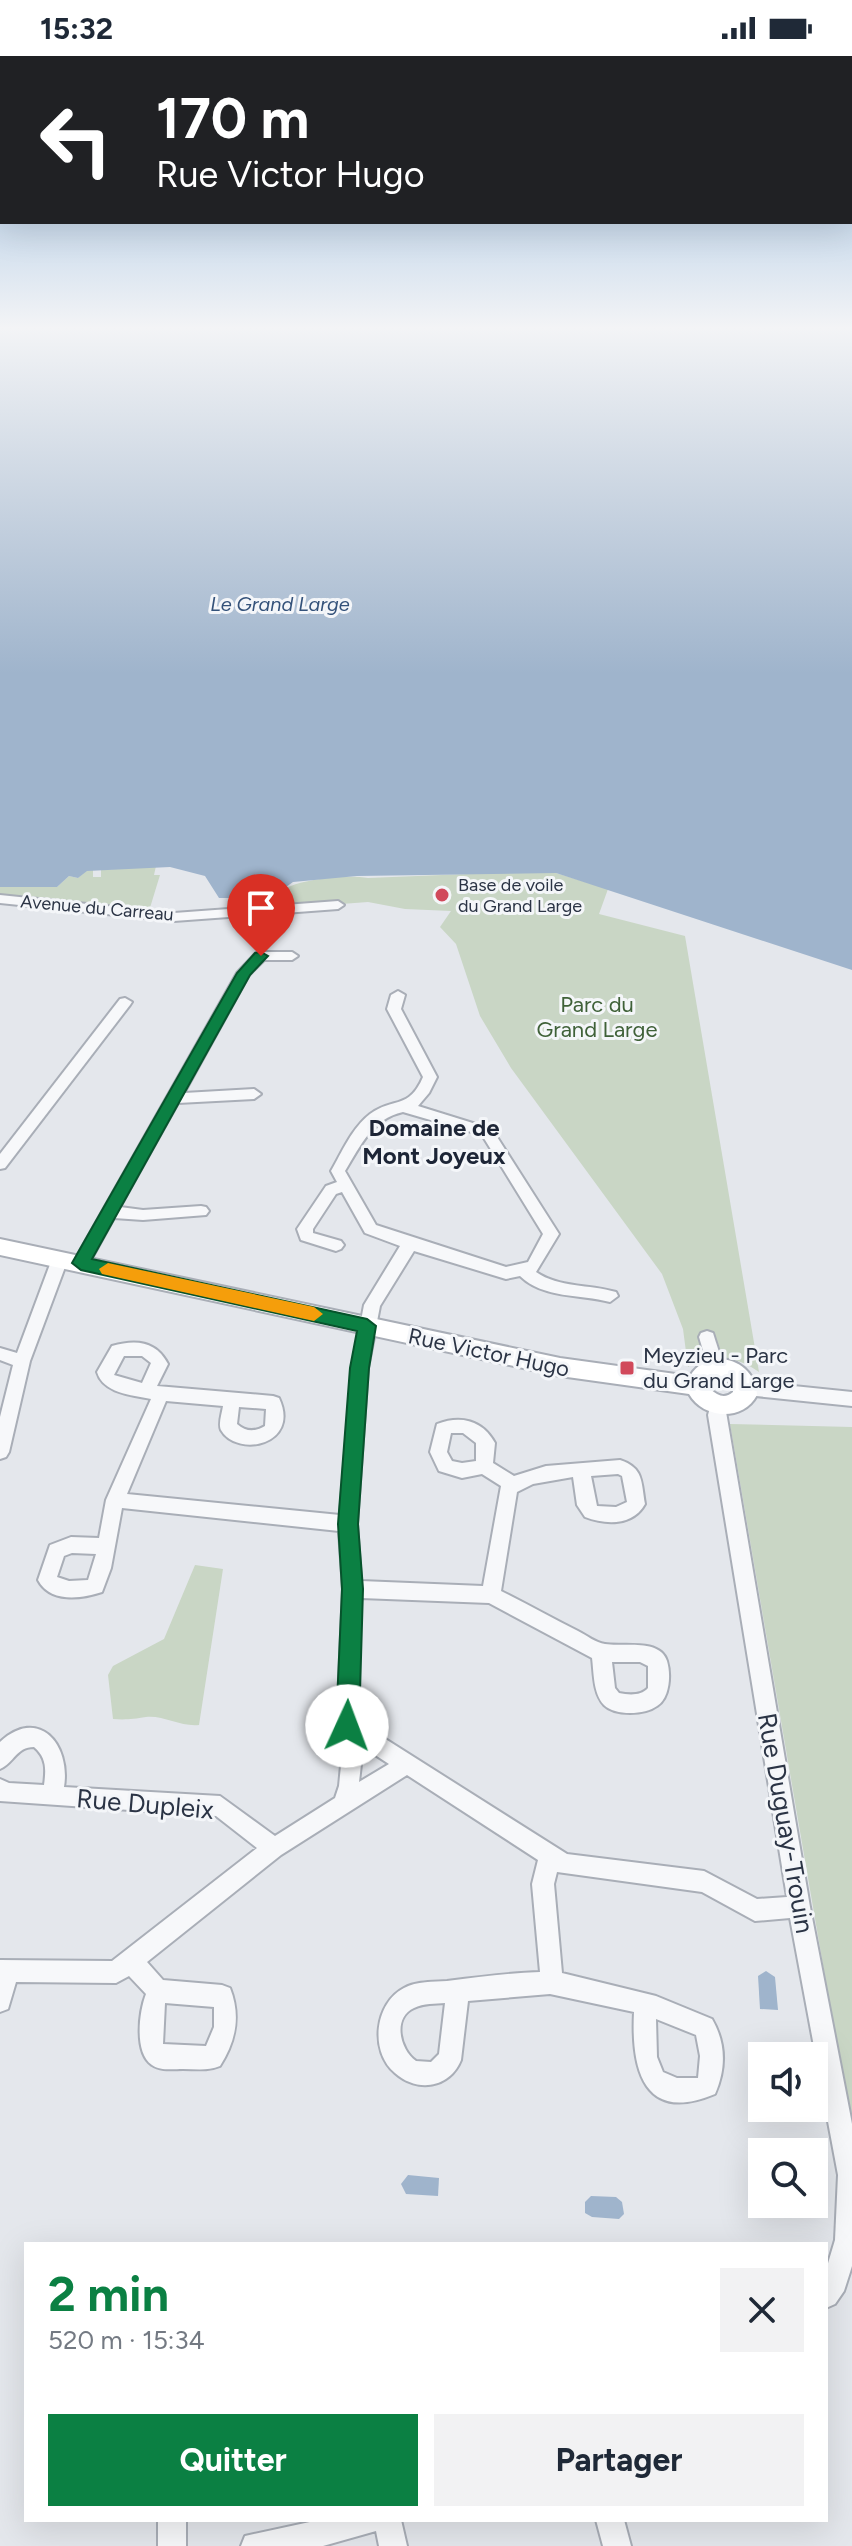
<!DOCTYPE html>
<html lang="fr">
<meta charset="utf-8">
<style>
body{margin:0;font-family:Figtree,sans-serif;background:#f2f2f3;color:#1f2937;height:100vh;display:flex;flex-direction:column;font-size:30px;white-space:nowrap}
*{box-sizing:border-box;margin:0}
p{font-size:26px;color:#747a83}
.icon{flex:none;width:44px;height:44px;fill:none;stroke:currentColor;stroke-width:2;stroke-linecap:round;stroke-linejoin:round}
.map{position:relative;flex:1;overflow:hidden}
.details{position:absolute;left:24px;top:2186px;width:804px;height:280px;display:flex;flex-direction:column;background:#fff;border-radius:0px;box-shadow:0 8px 32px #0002}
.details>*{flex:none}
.guide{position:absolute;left:0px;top:0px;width:852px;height:168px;box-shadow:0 8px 32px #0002;background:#202124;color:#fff;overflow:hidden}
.fabs{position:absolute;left:748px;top:1986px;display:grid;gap:16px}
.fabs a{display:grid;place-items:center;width:80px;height:80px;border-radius:0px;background:#fff;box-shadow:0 8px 32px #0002;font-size:40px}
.pin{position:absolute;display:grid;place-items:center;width:68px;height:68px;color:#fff;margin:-82px -34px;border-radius:50% 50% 50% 0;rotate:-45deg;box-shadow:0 0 8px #0007}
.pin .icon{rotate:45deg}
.me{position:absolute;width:88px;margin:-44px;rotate:2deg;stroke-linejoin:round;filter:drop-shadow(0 0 6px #0008)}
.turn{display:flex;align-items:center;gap:28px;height:168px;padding:0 24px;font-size:36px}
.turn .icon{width:104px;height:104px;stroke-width:2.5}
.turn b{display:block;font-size:56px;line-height:68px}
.round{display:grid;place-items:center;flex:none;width:84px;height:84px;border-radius:0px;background:#f2f2f3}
.overview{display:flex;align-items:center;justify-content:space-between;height:136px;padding:0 24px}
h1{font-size:48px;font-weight:700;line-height:60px;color:#0b8043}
.primary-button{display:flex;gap:16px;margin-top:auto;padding:16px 24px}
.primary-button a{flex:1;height:92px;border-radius:0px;background:#0b8043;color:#fff;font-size:32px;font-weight:700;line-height:92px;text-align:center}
.primary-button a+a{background:#f2f2f3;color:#1f2937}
.status{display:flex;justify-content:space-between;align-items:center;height:56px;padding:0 40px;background:#fff;direction:ltr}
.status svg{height:22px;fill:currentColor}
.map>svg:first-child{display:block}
</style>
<div class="status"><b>15:32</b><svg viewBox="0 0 49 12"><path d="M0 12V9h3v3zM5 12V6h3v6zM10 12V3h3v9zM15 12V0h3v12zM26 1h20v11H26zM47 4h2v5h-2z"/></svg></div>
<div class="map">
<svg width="852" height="2490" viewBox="0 0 852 2490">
<rect width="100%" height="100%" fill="#e4e7ec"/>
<g fill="#c9d6c5">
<polygon points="156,810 154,819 160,819 149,855 0,840 0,831 57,831 69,820 78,822 86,815 93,814 93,821 101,821 101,814"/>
<path d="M 517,816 L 556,817 L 608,833 L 599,858 L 685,880 L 759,1316 C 737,1301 711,1294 688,1311 L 683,1273 L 662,1218 L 511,1012 L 480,960 L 456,888 L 440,871 L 451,855 L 405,853 L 368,846 L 288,852 L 279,836 C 296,823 346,818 368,822 Z"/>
<polygon points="730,1368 852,1371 852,2078"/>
<path d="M 195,1509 L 223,1513 L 199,1669 C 181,1671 163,1659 146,1661 C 133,1663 126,1664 113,1663 L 108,1619 L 113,1610 L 164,1583 Z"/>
</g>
<g fill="#9fb4cc">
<polygon points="0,269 852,269 852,914 556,817 357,820 293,826 279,836 280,842 219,842 205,820 170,811 87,815 78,822 69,820 57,831 0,831"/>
<polygon points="766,1915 775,1921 778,1954 760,1953 758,1920"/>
<polygon points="408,2119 439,2122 438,2140 406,2138 401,2128"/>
<polygon points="591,2140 616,2141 622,2146 624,2158 619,2163 592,2161 585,2157 585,2146"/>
</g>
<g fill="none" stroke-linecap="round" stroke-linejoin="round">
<defs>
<g id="street">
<polygon points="0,839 174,857 338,845 344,849 338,853 174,865 0,847"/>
<polygon points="261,896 292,896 298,900 292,904 264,904 249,919 184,1037 254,1033 261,1038 254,1043 178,1047 120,1151 143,1154 201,1150 206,1151 209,1155 206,1159 143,1164 114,1162 87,1211 75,1211 73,1207 237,917 256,897"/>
<path d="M 398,935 L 405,939 L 401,953 L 437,1021 L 429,1037 L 418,1050 L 492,1073 L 559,1178 L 536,1216 C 559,1232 589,1228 616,1236 L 618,1240 L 610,1246 C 580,1238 544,1243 520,1220 L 506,1223 L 414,1195 L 380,1250 L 368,1312 L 357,1468 L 361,1525 L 483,1530 L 501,1430 L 482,1418 L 462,1422 L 439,1415 L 430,1396 L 437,1368 C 461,1359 482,1364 495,1387 L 493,1407 L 514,1420 L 546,1410 L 620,1404 C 644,1412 641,1426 645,1448 C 633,1470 606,1469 585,1461 L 577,1449 L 573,1421 L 533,1428 L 517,1436 L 501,1535 C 527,1548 552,1562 578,1575 C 586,1579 596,1587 605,1588 C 622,1591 660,1582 667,1605 C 671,1618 670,1642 657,1650 C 645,1659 615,1660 604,1649 C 593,1637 594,1617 592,1602 L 489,1547 L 361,1542 L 357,1665 L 567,1798 L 704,1815 L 757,1843 L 787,1841 L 708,1359 L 712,1344 L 724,1344 L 810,1851 L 852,2068 L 852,2210 L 844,2235 L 835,2248 L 826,2252 L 826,2214 L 835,2184 L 838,2119 L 790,1862 L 755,1865 L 702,1836 L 557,1816 L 554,1828 L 562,1917 L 656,1940 L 712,1963 C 726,1987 726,2013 715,2038 C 644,2068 631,2014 634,1956 L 550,1938 L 468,1945 L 461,2004 C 450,2032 417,2037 395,2017 C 369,1995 375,1947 404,1932 C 417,1925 433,1926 447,1925 C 478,1921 509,1917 540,1916 L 532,1828 L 538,1804 L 407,1719 L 281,1799 L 147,1906 L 163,1924 L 222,1929 L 230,1932 C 241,1960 236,1985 220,2010 C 208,2015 196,2013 183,2013 C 173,2013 160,2015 152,2009 C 134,1997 139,1956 146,1938 L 129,1920 L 116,1927 L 16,1926 L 8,1953 L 0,1956 L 0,1904 L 112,1905 L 257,1792 L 216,1760 L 0,1745 L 0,1723 L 9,1727 L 44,1729 C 46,1714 47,1702 34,1691 C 16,1691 14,1707 0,1713 L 0,1686 C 38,1650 71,1688 64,1731 L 220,1740 L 275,1780 L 335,1742 L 339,1730 L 344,1679 L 337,1670 L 343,1533 L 339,1475 L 122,1452 L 111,1512 L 102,1536 C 81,1543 50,1547 38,1524 L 50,1489 L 71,1481 L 99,1482 L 106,1444 L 151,1343 C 131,1339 103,1337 97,1316 L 112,1290 C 136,1283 156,1285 168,1308 L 157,1330 L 273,1340 L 279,1342 C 301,1389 237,1402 221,1374 C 218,1368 222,1357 223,1350 L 166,1345 L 127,1438 L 340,1459 L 352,1312 L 364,1249 L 400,1190 L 365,1177 L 342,1136 L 336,1138 L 313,1173 L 313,1177 L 341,1185 L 344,1189 L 341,1193 L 336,1195 L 301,1184 L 297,1173 L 326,1130 L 337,1126 L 331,1115 C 342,1096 352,1072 370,1058 C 393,1041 409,1054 423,1021 L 387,953 L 391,939 ZM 403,1056 L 482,1079 L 543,1178 L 528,1206 L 506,1211 L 376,1169 L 345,1115 C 361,1089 372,1063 403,1056 ZM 124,1300 L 142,1300 L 151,1307 L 142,1327 L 114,1319 ZM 239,1351 L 266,1353 L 265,1370 C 255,1376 246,1376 237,1368 ZM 451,1377 L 463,1377 L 476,1387 L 476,1405 L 462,1407 L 452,1405 L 447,1396 ZM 618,1418 L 622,1420 L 627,1446 L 616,1451 L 597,1450 L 591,1420 ZM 72,1497 L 96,1498 L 88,1524 L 69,1525 L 57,1521 L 64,1500 ZM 612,1606 L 640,1606 L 648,1610 L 648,1632 C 641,1640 629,1639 619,1637 L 615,1632 ZM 363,1691 L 389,1708 L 359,1726 ZM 165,1947 L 214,1951 L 214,1971 L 206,1990 L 163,1988 ZM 445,1947 L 439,1998 L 431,2006 L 416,2005 C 400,1994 392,1962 414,1952 C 423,1947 436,1948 445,1947 ZM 656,1963 L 696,1979 L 700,2000 L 698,2022 L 677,2022 L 663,2016 L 657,2001 Z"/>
<polygon points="125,942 132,946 130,949 5,1112 0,1113 0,1098 120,943"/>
<polygon points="60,1197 68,1203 30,1305 9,1396 6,1401 0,1403 0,1361 13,1309 0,1304 0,1292 17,1297 52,1203"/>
<polygon points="707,1275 713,1277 719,1296 717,1301 705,1301 699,1281 701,1277"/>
<polygon points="746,1325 852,1336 852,1350 746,1339 740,1337 738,1332 740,1327"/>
<rect x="158" y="2464" width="28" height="26"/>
<polygon points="319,2464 401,2464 407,2490 379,2490 376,2475 323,2490 241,2490 245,2480"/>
<polygon points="596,2464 624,2464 631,2490 603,2490"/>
</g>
<path id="secondary" d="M 0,1183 L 560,1302 L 690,1320 C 708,1289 756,1303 757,1339 C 743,1366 703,1363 689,1338 L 560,1320 L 0,1199 ZM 720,1320 L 733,1329 L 733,1336 C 725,1343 718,1340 710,1333 L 710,1325 Z"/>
</defs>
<use href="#street" stroke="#a9aeb7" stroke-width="4"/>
<use href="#secondary" stroke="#a9aeb7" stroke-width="4"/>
<use href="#street" fill="#f7f8fa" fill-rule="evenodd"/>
<use href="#secondary" fill="#fff" fill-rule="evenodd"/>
</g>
<linearGradient id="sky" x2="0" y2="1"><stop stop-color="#8bb4dd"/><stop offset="0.44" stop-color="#f3f4f6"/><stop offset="1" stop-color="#f3f4f6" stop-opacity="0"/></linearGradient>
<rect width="852" height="618" fill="url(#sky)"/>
<polygon fill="#0b8043" stroke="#07532c" stroke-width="2" points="261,896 268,900 250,919 92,1203 367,1263 376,1270 369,1312 358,1468 363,1533 359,1670 355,1677 347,1680 339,1677 336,1670 342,1533 338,1468 350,1312 357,1275 81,1214 72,1207 237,917 255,897"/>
<polygon fill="#f59e0b" points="108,1207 314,1251 323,1258 314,1265 102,1218 99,1213"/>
<g fill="#d1495b" stroke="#f4f6f9" stroke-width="3">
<circle cx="442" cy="839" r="8"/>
<rect x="619" y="1304" width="16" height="16" rx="4"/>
</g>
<g text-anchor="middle" stroke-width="6" stroke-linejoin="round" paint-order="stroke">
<g font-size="18" fill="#2b3445" stroke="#f4f6f9" text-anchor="start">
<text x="458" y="835">Base de voile<tspan x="458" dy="21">du Grand Large</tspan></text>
</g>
<g font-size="18" fill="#2b3445" stroke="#f4f6f9">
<text transform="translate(97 852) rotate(5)" y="6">Avenue du Carreau</text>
</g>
<g font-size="20" font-style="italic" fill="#34527a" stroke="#f4f6f9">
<text x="280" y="555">Le Grand Large</text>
</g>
<g font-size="22" fill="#3f6138" stroke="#f4f6f9">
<text x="597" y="956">Parc du<tspan x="597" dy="25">Grand Large</tspan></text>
</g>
<g font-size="22" fill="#2b3445" stroke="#f4f6f9">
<text transform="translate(489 1296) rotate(12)" y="8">Rue Victor Hugo</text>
</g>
<g font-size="22" fill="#2b3445" stroke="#f4f6f9" text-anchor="start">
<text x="643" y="1307">Meyzieu - Parc<tspan x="643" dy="25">du Grand Large</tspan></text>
</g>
<g font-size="24" font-weight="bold" fill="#1d2536" stroke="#f4f6f9">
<text x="434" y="1080">Domaine de<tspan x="434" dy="28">Mont Joyeux</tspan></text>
</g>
<g font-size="26" fill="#2b3445" stroke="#f4f6f9">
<text transform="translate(145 1748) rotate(5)" y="9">Rue Dupleix</text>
<text transform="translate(786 1767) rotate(80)" y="9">Rue Duguay-Trouin</text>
</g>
</g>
</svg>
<div class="fabs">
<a><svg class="icon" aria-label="sound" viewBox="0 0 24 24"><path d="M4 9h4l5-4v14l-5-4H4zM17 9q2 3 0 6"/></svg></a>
<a><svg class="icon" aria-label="search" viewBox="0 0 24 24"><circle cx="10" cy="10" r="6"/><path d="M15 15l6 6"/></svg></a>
</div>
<div class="pin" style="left:261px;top:900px;background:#d93025"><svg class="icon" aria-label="arrive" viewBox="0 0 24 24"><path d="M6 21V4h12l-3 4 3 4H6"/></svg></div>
<svg class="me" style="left:347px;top:1670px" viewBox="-20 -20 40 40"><circle r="19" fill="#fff"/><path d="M0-13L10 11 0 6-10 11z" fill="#0b8043"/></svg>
<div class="guide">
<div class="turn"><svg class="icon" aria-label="left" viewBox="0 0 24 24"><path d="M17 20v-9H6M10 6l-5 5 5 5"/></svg><div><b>170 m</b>Rue Victor Hugo</div></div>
</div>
<section class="details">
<div class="overview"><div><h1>2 min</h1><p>520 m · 15:34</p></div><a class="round"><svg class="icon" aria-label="close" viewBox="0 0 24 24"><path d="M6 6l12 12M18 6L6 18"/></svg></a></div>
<div class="primary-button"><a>Quitter</a><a>Partager</a></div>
</section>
</div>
